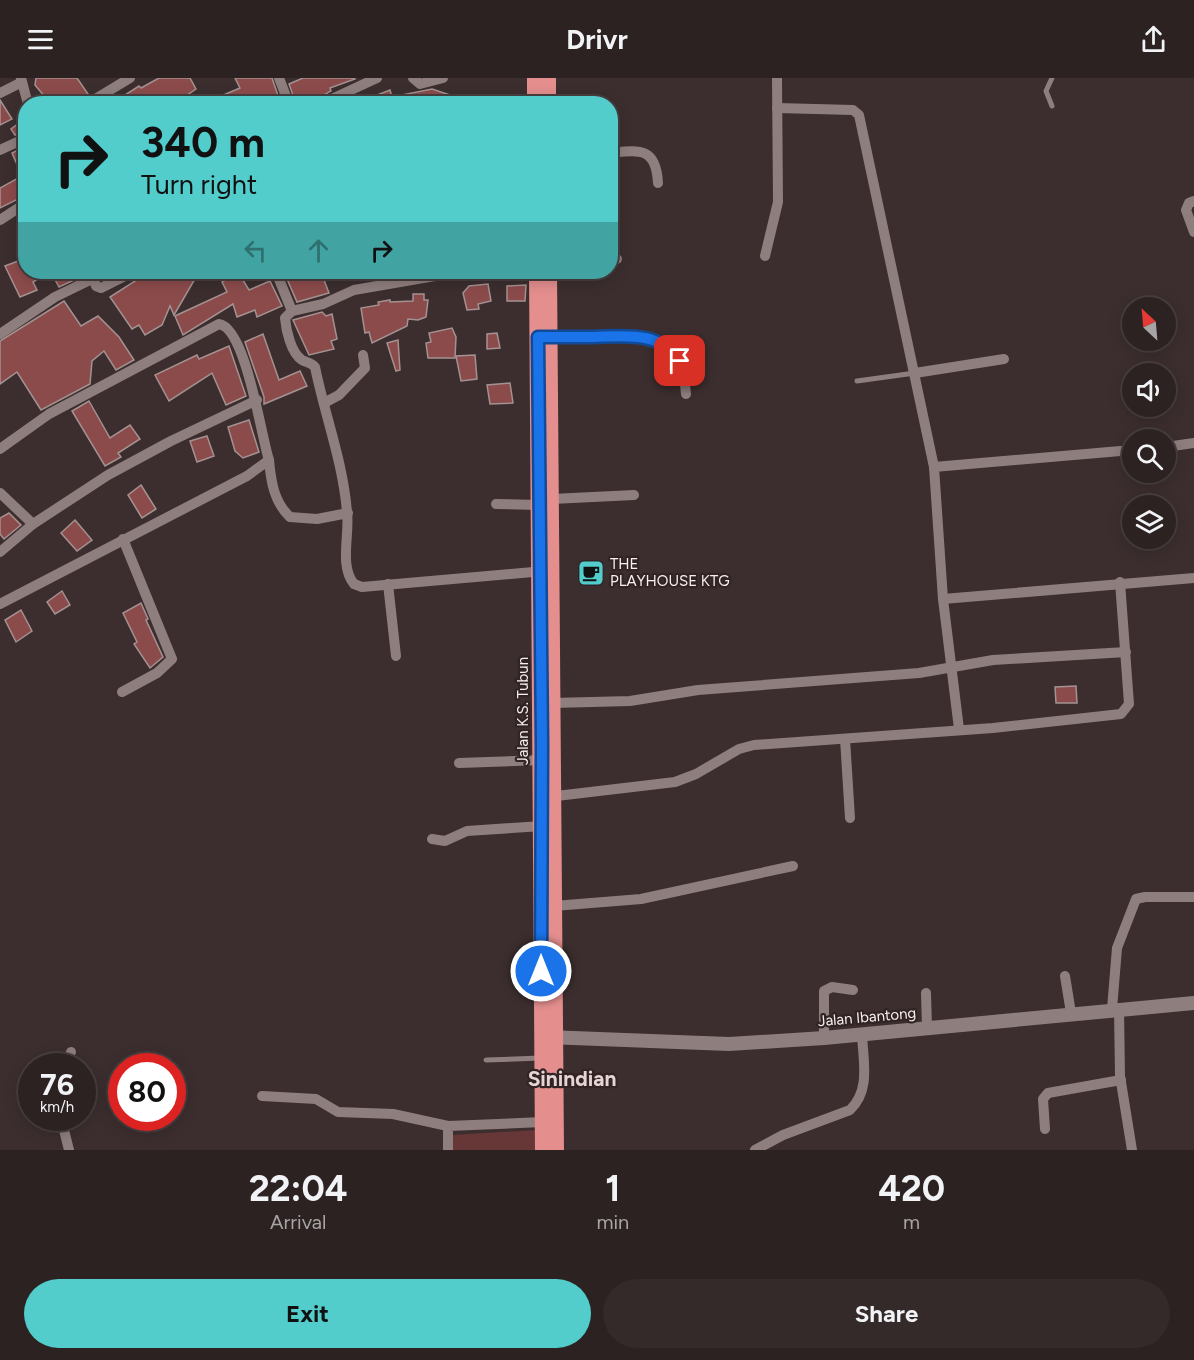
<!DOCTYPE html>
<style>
body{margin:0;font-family:Figtree,sans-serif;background:#352a2a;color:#f1f3f6;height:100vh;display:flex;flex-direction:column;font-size:22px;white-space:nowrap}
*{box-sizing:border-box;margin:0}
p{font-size:20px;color:#a7a4a5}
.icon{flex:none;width:33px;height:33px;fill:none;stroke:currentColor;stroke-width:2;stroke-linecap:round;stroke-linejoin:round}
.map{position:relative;height:1072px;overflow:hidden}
.side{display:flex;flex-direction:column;background:#2d2222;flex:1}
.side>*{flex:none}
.banner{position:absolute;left:18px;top:18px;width:600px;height:183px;border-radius:24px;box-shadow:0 3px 15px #0003,0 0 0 2px #483f40;background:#52cdcc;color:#111;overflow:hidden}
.needle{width:39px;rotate:334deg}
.buttons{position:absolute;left:1122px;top:219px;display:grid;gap:12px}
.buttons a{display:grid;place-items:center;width:54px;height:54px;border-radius:50%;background:#2d2222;box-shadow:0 3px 15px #0003,0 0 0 2px #483f40;font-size:30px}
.speed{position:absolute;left:18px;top:975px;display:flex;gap:12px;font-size:30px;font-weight:700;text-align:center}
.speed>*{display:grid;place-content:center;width:78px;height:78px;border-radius:50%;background:#2d2222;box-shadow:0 3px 15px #0003,0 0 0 2px #483f40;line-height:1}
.speed small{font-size:15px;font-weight:400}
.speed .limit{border:9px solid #d22;background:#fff;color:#111}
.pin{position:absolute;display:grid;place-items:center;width:51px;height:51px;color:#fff;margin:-26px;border-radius:12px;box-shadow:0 3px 9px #0006}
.me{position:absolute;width:66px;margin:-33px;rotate:0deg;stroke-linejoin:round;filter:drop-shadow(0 0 4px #0008)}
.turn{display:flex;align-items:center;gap:21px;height:126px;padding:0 24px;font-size:27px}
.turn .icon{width:78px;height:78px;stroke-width:2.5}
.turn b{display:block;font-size:42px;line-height:51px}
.lanes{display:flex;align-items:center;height:57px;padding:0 24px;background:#0003;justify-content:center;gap:30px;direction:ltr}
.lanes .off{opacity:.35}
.eta{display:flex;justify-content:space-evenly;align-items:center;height:102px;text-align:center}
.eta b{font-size:36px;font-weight:700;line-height:42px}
.action{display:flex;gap:12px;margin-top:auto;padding:12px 24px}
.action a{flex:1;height:69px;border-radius:36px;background:#52cdcc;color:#111;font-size:24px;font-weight:700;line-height:69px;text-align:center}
.action a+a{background:#352a2a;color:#f1f3f6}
header{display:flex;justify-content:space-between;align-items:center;height:78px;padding:0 24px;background:#2d2222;font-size:27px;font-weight:700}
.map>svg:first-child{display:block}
</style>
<header><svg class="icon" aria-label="menu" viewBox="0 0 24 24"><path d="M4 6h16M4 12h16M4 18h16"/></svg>Drivr<svg class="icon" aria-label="share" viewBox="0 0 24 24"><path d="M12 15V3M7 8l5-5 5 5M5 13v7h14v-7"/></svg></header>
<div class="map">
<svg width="1194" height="1072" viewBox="0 0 1194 1072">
<rect width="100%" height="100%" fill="#3c2e2e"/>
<polygon fill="#673737" points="536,1052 537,1072 451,1072 451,1057"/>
<g fill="#8c4b4b" stroke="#a39291" stroke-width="1.5">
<polygon points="36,0 77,0 88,16 80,26 35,26 35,23 45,19 35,7"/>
<polygon points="159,0 190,0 196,11 174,26 111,26 139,8 141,10"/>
<polygon points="235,0 272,0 281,26 202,26 240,10"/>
<polygon points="303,0 354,0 355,1 330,10 331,13 315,22 296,26 289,6"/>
<polygon points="432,11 450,17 448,26 354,26 390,12 392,19"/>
<polygon points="0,22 12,41 0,47"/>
<polygon points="26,40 26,53 15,57 11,51"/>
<polygon points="26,68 26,117 0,130 0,110 22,98 12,75"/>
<polygon points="26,180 26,194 49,194 33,204 37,212 20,219 5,188"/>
<polygon points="51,194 71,194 74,202 59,209"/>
<polygon points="149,194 199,194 174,237 170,228 162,247 145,257 139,247 132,251 110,219"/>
<polygon points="238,194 249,212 270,203 282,228 257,239 255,232 237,239 233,226 183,257 175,238 227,214 222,204"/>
<polygon points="288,194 321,194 329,215 297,224 287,201 290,199"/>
<polygon points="488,206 491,223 478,226 479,231 467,232 463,215 469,208"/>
<polygon points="526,207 525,223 507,223 507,208"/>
<polygon points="413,216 424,216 424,222 428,222 426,239 418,242 408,241 407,248 372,265 369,254 365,255 361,230 379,227 378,224 390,222 390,224 413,223"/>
<polygon points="64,223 81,248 98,238 119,259 134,282 116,292 104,273 92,283 90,306 41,332 17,294 0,306 0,263"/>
<polygon points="322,234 326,238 332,236 337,261 331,263 334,271 309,277 293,242"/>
<polygon points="452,250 456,259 455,280 428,280 426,265 431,264 429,255"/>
<polygon points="497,255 500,270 487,271 487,256"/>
<polygon points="263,256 279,302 300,293 307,308 264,326 264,319 245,264"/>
<polygon points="398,262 400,292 396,293 387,265"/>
<polygon points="229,268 246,318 226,327 212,295 169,323 155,297 197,277 199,281"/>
<polygon points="475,277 477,301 461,303 456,278"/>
<polygon points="510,305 513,325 490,326 487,307"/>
<polygon points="89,323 110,360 130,347 140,361 118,375 121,379 105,388 72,333"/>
<polygon points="249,342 259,374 243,380 235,373 228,349"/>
<polygon points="207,358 214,378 197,384 190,363"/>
<polygon points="141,407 156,431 142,440 128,417"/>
<polygon points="9,435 21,447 4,461 0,456 0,440"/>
<polygon points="75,442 92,462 77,473 61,455"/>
<polygon points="62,513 70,527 55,536 47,524"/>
<polygon points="141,525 148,541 146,542 163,579 150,590 134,566 137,564 123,535"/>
<polygon points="21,532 32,553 16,564 5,542"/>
<polygon points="1076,608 1077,625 1056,625 1055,609"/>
</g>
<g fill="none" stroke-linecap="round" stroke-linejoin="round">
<g stroke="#8f7e7e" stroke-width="5">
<polyline points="1052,0 1046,13 1052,28"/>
<polyline points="857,303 915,295"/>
<polyline points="486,982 541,980"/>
</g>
<g stroke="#8f7e7e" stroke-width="10">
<polyline points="21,0 28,26"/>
<polyline points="279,0 289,26"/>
<polyline points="413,0 420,6 443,0"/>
<polyline points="0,15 22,4"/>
<polyline points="87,26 130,0"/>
<polyline points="321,26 377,0"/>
<polyline points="777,30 853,32 859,37 934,389 943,521 959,651"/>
<polyline points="0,72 26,60"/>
<path d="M 610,75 C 640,72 656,69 658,105"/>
<polyline points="1194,123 1189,125 1186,132 1194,154"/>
<polyline points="0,142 26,125"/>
<polyline points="765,178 778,124 777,0"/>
<polyline points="610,181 617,181"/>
<polyline points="91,194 96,208 101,210 133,194"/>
<polyline points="276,194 292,233"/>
<path d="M 458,194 L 354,212 L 323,226 L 292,233 L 285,240 C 286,252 291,275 302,282 C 307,285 311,284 315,289 C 325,338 343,384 347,434 C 350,456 339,488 354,506 L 362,509 L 544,493"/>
<polyline points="0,256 55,219 94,200"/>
<path d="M 544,259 C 561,259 579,259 596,259 C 645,257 682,256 686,316"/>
<polyline points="915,295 1004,281"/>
<polyline points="324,325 339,317 365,290 363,277"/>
<polyline points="1166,369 1194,365"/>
<path d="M 0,371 L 49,336 L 219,246 C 246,250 261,358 269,382"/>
<polyline points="934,389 1132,372"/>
<polyline points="0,415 33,446 108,397 171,363 257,322"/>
<polyline points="552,421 634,417"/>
<polyline points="496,426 539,427"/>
<polyline points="0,474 33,446"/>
<polyline points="388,506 396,578"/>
<polyline points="943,521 1194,500"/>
<path d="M 0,526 L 247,398 L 269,382 C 271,404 274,424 290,439 L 317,441 L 348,435"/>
<polyline points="122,614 157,595 172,581 123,461"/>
<polyline points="553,625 630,623 698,612 919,595 993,582 1126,574"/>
<polyline points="845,661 850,740"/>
<polyline points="459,685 542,682"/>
<polyline points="548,719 675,704 696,696 739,671 754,667 993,650 1121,636 1129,626 1120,504"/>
<polyline points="432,761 445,763 467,753 542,748"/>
<polyline points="554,828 641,821 793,788"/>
<polyline points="1065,898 1071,935"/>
<polyline points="926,915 927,950"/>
<polyline points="1112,931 1117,870 1136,821 1145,819 1194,819"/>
<polyline points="1119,931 1120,998 1132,1072"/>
<polyline points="824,960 824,913 832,909 853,912"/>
<polyline points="62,988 67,984 71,974"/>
<polyline points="262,1018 316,1021 338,1034 393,1036 448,1048"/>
<polyline points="55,1040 64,1052 69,1072"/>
<polyline points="1045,1051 1043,1021 1048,1015 1121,1002"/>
<polyline points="448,1072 448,1048 543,1044"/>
<path d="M 755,1072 L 783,1057 L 850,1032 C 871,1012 863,983 862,956"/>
</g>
<polyline stroke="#8f7e7e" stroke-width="14" points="547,959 729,966 824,960 1194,925"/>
<g stroke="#e48e8e" stroke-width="16">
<polyline points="535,0 535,26"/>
<polyline points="548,26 548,0"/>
<polyline points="537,194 543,1072"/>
<polyline points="549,194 556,1072"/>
</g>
</g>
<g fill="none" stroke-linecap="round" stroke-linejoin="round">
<defs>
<path id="route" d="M 541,893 L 542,666 L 538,259 C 557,259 575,259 594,259 C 626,258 659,253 680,283"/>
</defs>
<use href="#route" stroke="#114b97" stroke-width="15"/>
<use href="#route" stroke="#1a73e8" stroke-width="10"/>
</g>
<defs>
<symbol id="cafe-square" viewBox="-11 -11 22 22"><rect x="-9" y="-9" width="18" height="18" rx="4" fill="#52cdcc" stroke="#322424"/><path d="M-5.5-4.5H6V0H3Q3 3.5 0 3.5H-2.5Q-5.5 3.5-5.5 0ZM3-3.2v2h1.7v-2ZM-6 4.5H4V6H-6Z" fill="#111"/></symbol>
</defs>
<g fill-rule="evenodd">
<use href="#cafe-square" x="576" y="480" width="30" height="30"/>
</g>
<g text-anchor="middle" stroke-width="4.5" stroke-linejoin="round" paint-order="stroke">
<g font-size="15" fill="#f7eeee" stroke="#322424" text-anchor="start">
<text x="610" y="491">THE<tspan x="610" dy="17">PLAYHOUSE KTG</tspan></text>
</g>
<g font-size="15" fill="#f7eeee" stroke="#322424">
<text transform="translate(523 633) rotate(-90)" y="5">Jalan K.S. Tubun</text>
<text transform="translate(867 939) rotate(-5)" y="5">Jalan Ibantong</text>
</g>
<g font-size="21" font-weight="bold" fill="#e7d5d5" stroke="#322424">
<text x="572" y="1008">Sinindian</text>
</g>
</g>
</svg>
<div class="buttons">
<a><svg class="needle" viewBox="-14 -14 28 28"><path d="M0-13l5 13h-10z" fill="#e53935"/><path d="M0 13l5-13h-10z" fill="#a7a4a5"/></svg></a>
<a><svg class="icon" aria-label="sound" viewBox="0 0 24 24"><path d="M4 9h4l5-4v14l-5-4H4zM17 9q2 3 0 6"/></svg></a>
<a><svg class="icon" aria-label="search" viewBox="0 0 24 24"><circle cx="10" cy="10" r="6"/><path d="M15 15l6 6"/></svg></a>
<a><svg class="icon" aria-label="layers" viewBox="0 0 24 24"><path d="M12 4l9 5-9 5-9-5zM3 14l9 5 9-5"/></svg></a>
</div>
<div class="speed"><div>76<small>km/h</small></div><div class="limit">80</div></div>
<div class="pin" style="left:680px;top:283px;background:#d93025"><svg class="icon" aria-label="arrive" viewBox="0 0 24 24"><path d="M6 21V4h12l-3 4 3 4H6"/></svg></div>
<svg class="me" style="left:541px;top:893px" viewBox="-20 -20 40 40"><circle r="17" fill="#1a73e8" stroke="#fff" stroke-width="3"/><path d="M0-11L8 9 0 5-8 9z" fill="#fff"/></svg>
<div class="banner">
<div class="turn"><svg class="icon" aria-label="right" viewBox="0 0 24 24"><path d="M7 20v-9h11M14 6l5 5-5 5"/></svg><div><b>340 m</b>Turn right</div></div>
<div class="lanes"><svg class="icon off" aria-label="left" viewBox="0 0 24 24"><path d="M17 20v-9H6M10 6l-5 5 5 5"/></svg><svg class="icon off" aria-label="ahead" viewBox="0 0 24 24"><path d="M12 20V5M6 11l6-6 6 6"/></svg><svg class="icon" aria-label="right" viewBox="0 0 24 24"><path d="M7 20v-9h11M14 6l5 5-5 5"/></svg></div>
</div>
</div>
<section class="side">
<div class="eta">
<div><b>22:04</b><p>Arrival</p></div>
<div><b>1</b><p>min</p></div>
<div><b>420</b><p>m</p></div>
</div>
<div class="action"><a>Exit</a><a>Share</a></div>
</section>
